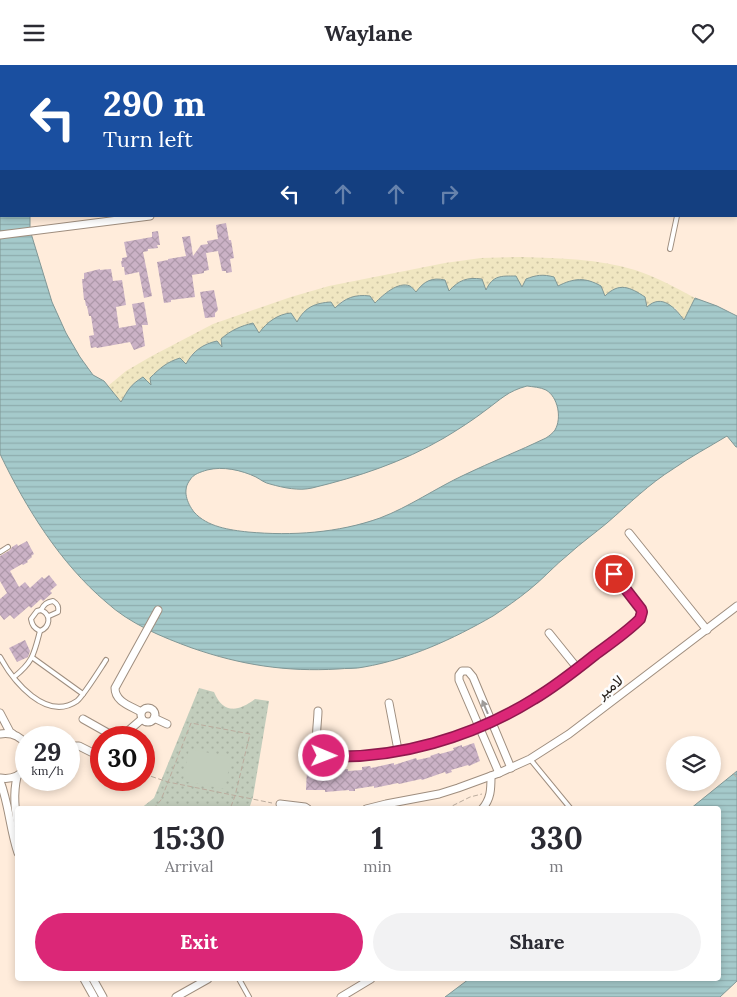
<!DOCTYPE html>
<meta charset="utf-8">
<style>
body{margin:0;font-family:Lora,Vazirmatn,serif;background:#f2f2f3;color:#2b2b33;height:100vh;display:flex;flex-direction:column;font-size:19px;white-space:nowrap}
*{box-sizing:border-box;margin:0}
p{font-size:16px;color:#7c7c81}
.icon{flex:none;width:28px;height:28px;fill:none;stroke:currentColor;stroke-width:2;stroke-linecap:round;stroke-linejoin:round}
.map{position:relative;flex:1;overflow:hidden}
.panel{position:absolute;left:15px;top:741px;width:706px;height:175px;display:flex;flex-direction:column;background:#fff;border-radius:5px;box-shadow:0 2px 8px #0003}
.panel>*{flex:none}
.top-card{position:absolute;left:0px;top:0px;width:738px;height:152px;box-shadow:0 2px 8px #0003;background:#1a4fa0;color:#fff;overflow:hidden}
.tools{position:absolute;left:666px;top:671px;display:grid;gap:10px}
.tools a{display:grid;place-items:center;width:55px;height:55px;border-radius:50%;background:#fff;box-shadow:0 2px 8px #0003;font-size:25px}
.speed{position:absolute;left:15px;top:661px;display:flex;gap:10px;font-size:25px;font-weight:700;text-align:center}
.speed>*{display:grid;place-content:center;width:65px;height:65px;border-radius:50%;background:#fff;box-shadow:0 2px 8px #0003;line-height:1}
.speed small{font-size:12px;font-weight:400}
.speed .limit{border:8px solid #d22;background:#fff;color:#111}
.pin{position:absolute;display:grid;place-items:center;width:42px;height:42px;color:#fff;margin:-21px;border:2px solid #fff;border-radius:50%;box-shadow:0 1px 5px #0007}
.me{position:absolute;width:55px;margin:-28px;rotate:91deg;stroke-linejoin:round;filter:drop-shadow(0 0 4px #0008)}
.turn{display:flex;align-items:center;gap:18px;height:105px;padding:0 20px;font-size:22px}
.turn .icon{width:65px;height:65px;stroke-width:2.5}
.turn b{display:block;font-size:35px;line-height:42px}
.lanes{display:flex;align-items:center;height:48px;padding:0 20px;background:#0003;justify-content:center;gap:25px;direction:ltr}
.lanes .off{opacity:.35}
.eta{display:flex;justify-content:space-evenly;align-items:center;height:85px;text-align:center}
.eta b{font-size:30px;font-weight:800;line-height:35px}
.primary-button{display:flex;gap:10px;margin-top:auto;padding:10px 20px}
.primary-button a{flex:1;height:58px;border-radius:30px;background:#db2777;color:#fff;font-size:20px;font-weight:800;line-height:58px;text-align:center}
.primary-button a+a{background:#f2f2f3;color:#2b2b33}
header{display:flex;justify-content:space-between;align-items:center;height:65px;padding:0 20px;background:#fff;font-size:22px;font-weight:800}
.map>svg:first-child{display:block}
</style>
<header><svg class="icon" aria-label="menu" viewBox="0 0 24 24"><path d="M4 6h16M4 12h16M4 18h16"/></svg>Waylane<svg class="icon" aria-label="heart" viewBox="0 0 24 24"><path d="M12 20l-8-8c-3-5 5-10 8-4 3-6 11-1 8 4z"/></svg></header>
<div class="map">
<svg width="737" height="932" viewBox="0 0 737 932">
<defs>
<pattern id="green-dots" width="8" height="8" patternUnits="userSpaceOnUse" patternTransform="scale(1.25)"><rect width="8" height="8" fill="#c2cdbc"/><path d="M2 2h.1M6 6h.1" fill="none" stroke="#a7b0a1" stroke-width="1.8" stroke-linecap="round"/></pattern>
<pattern id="sand-dots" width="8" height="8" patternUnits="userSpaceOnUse" patternTransform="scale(1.25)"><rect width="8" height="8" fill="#f0e6c1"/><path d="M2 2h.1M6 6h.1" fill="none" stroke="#cec5a5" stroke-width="1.8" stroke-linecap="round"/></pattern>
<pattern id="water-rules" width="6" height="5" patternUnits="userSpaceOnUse" patternTransform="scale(1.25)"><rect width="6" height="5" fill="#a5cacb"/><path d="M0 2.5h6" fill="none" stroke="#8eadae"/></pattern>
<pattern id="building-cross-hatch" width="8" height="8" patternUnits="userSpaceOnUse" patternTransform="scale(1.25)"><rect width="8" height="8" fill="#cbb2c6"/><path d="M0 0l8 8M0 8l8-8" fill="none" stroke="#ae99aa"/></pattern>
</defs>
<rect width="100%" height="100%" fill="#ffecdb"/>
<path fill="url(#green-dots)" d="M 199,623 L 214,627 C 223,649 238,647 255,634 L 269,636 L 253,732 L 249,744 L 140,744 L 154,733 Z"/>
<path fill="url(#sand-dots)" d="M 521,192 C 560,193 598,194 635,205 C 656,212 675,222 695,233 L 684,255 L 675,243 L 647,243 L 605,231 L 558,222 L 522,222 L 486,226 L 464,215 L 455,220 L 449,227 L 416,227 L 383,230 L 375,238 L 361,230 L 342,236 L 335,244 L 259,269 L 223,283 L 208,278 L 192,289 L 186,299 L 151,321 L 143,312 C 132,318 127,326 121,338 L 108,321 L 126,306 L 150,292 L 213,259 L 291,232 L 329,221 L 445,198 L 481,193 Z"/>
<polygon fill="#c2cdbc" points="189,684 231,692 225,724 183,716"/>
<g fill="url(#water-rules)" stroke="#809796" fill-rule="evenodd">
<path d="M 0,0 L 342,0 L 338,1 L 1,1 L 1,151 L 30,151 L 30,165 L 52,237 L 66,268 L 80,292 L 93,310 L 104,316 L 121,337 C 128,325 130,320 143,312 L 151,320 L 150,313 C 160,303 167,297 180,293 L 186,299 C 193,286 203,279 217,276 L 222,282 L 221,274 C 231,265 241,261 253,258 L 259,268 C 267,257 278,249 291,248 L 297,257 C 305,242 315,238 331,237 L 335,243 C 345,233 355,229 370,231 L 375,238 C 383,230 398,216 410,221 C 412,222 415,226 416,227 C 424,216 432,212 445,215 L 449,226 C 459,215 467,212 482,214 L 486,225 C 493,210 501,211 516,211 L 522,222 L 526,214 C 536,210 543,209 554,212 L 558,221 C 574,213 585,212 601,221 L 605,231 C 619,217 630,222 645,232 L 647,242 C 662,228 675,243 684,255 L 695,233 L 717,241 L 737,251 L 737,382 L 736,382 L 727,371 C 709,382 690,392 673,404 C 649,419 629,439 607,458 C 595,468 581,478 569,489 C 555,500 543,514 529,525 C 518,534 505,543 493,551 C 453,574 410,594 364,602 C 356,604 346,603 338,604 C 286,607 241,600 192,583 C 162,572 130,559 106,537 C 60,498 26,443 0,389 ZM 527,321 C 533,322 540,322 546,325 C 558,332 562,353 555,365 C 553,368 549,371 546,373 C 519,386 491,397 464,410 C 436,423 409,442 380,453 C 338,468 292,471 248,467 C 230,465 207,462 194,447 C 187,438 182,425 190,415 C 193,409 201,407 207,405 C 223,401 241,405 256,412 C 261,415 265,418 270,419 C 284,423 299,426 312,423 C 358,412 403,397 444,373 C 459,364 473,355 486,345 C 501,334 508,326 527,321 Z"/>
<polygon points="737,706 737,916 720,932 445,932 469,914 719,914 719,744 690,744"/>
</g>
<g fill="url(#building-cross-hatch)">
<polygon points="226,158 229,175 231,175 234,193 230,194 232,207 226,208 226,206 222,206 218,186 206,188 209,205 204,206 204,208 192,210 195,232 171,235 171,237 164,238 157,197 168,195 168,194 186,191 182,172 190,171 193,191 201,180 208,179 207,176 218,174 216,160"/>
<polygon points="158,166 160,180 157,180 158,183 148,184 148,186 143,187 152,231 144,233 139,207 125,210 124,202 122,202 121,196 122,196 122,193 127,192 124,177 152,172 152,167"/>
<polygon points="100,204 100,205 111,204 113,216 122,215 126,240 116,242 119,263 136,260 132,239 144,237 148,260 142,260 145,281 134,285 130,277 97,283 96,282 91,283 89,271 94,270 91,251 89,251 87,241 86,241 85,235 84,235 82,214 84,214 84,208"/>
<polygon points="214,225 218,245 215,248 215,252 205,253 200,227"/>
<polygon points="27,476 34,489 31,491 32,492 27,496 28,497 23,500 22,499 10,506 19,522 25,517 30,523 42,512 44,514 49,510 57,520 50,526 52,528 43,536 41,534 31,543 29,541 14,554 10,550 4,555 0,550 0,534 7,528 0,516 0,491 10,485 12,482 17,479 18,481"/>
<polygon points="25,575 30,586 28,592 17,597 9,583"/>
<polygon points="474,678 480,696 469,701 468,700 451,705 452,707 446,709 445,707 422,715 421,714 399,719 398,718 374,723 374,721 355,724 355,726 349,726 349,725 325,727 325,725 306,725 307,705 316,706 316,705 325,704 325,706 348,704 348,706 362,705 362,702 370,701 371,703 394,698 394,700 416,693 417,695 431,692 430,691 439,688 440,689 454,685 453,683 462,680 462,682"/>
</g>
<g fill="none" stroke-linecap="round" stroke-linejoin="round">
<defs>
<g id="service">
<polyline points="736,91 737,91"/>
<polyline points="736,107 737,107"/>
<polyline points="670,184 677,151"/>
<polyline points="0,487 8,482"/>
<path d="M 41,545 C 52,550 50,562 40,566 C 34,563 32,560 31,554 L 37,546 Z"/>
<path d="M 41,545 C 44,539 47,537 53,536 C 58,539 59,542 58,547 L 49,551"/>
<path d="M 0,592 C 13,616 46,657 77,636 C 84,630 100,604 106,595"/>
<polyline points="33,593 83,629"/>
<path d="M 14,612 C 33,597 34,589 40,566"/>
<polyline points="530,694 571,744"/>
<polyline points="239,914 249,932"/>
</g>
<g id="minor">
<polyline points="548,1 550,0"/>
<polyline points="733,1 734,0"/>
<polyline points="0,170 150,151"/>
<polyline points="629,468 707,565"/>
<polyline points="549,568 578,604"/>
<polyline points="389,638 398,685"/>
<circle cx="148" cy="650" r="7"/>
<path d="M 318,646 C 318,658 313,682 321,691 C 346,695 373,690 397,686 C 437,678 476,667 512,647 C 542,631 569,610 596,589 C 611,578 627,567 640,554 L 642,547 L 641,544 L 615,509"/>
<path d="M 141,647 C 131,641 115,637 115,623 L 158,545"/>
<polyline points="0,648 10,667 13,669"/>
<polyline points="154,653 167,659"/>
<polyline points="83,654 115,672"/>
<path d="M 0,669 C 11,667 19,670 26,679"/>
<polyline points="121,672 142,654"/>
<polyline points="69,681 79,681 101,692"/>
<polyline points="499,708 459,615 459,610 462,606 468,606 473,612 511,703"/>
<path d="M 17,712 C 13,729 15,745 18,763"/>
<path d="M 0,713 C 11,715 19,712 26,703"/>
<path d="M 0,716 C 9,739 10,765 18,788"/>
<polyline points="280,739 305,742 308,744"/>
<polyline points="366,744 386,739 439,729 458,723 499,708 530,694 569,669 737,541"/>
<path d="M 482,744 C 491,734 491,724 491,711"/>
<polyline points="84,914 94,932"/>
<polyline points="93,914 103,932"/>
<polyline points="176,932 208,914"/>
<polyline points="341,932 371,914"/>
</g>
</defs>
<use href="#service" stroke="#9f8e7f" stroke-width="6"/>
<use href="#minor" stroke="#9f8e7f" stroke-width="9"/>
<g stroke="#bbac9e" stroke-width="1" stroke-dasharray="5 2.5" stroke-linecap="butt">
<polyline points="733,708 737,713"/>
<polyline points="144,709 168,717 272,738"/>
<polyline points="153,744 161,735 191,658 250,669 235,731 230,744"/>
<polyline points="446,744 470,732 482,729"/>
</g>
<use href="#service" stroke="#fff" stroke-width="4"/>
<use href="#minor" stroke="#fff" stroke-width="7"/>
</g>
<defs><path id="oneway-solid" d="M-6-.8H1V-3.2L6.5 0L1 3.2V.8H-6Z" transform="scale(1.25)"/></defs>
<use fill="#9e9b98" href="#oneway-solid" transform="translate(485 642) rotate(-113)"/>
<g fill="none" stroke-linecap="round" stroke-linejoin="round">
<defs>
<path id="route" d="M 324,691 C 396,695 473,672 534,634 C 556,621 576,605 596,589 C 611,578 627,567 640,554 L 642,547 L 641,544 L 614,509"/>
</defs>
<use href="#route" stroke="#8e194d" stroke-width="12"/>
<use href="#route" stroke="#db2777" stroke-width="9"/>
</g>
<g text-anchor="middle" stroke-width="5" stroke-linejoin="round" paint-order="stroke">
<g font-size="15" fill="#28211b" stroke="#fdfdfd">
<text transform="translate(610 622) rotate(-37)" y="5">لامير</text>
</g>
</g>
</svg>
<div class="tools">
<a><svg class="icon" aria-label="layers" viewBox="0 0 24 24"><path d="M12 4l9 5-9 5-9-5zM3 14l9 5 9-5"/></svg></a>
</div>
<div class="speed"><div>29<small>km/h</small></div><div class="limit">30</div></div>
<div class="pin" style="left:614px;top:509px;background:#d93025"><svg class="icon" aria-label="arrive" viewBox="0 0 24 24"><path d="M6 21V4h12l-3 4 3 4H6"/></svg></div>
<svg class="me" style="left:324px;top:691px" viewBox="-20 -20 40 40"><circle r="17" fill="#db2777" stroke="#fff" stroke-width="3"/><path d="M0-11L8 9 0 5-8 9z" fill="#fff"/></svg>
<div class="top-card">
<div class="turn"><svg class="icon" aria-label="left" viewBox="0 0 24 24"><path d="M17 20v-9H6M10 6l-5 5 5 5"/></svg><div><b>290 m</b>Turn left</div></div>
<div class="lanes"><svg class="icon" aria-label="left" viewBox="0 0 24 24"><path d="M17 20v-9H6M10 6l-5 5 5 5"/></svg><svg class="icon off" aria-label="ahead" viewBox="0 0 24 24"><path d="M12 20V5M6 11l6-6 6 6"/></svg><svg class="icon off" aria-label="ahead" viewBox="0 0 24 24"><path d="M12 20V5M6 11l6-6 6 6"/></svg><svg class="icon off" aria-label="right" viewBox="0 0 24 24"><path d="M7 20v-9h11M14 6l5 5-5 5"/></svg></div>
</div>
<section class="panel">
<div class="eta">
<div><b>15:30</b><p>Arrival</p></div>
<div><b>1</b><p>min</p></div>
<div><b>330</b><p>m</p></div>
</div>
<div class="primary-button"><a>Exit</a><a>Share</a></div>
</section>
</div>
